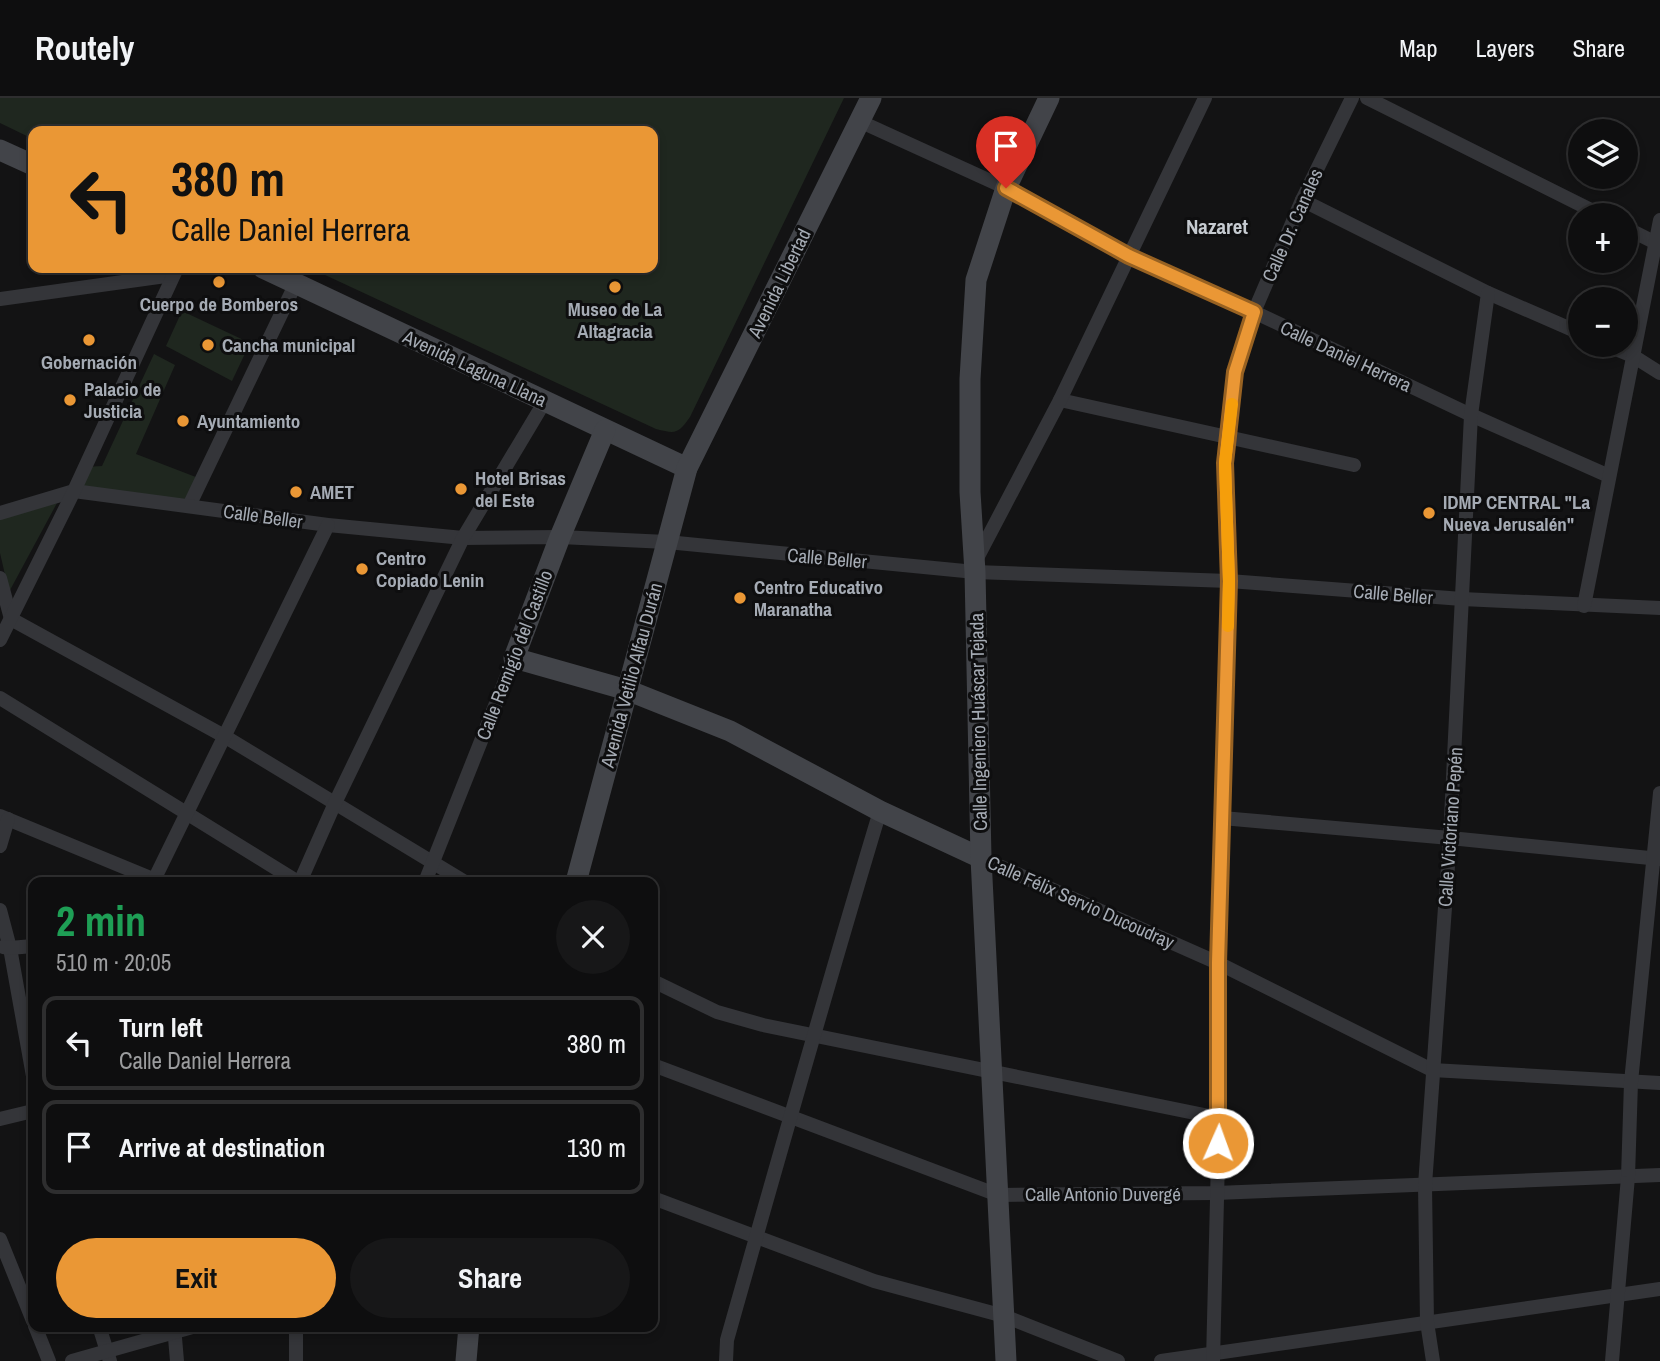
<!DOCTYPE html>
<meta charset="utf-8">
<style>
body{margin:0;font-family:"Archivo Narrow",sans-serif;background:#171718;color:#f1f3f6;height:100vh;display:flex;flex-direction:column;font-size:26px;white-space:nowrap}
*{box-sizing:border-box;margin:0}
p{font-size:23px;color:#9b9c9e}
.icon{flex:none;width:38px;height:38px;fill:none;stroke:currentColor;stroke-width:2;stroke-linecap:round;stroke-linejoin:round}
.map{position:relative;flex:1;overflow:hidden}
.drawer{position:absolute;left:28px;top:779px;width:630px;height:455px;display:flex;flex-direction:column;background:#0e0e0f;border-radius:14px;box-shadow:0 4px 10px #0003,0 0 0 2px #2e2e2f}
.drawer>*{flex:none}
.top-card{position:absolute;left:28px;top:28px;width:630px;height:147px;border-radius:14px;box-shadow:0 4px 10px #0003,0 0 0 2px #2e2e2f;background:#ea9735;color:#111;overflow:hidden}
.fabs{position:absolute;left:1568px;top:21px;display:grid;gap:14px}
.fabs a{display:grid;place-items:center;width:70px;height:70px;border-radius:50%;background:#0e0e0f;box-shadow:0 4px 10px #0003,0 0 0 2px #2e2e2f;font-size:35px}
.pin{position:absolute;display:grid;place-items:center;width:60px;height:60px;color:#fff;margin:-72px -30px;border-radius:50% 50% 50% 0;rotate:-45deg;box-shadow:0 0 7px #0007}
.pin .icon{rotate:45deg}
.me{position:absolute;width:77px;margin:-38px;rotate:2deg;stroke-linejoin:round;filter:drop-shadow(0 0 5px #0008)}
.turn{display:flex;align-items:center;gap:24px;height:147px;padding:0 28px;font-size:32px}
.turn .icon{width:91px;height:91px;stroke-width:2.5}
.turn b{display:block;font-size:49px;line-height:60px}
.round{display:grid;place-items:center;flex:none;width:74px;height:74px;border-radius:37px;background:#171718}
.summary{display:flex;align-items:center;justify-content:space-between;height:119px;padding:0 28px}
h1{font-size:42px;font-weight:800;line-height:52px;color:#1e9e55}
.button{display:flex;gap:14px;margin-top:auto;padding:14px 28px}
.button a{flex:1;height:80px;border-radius:42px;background:#ea9735;color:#111;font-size:28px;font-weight:800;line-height:80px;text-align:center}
.button a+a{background:#171718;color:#f1f3f6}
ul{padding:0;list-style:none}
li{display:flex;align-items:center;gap:21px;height:94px;margin:0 14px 10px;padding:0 14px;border:4px solid #2e2e2f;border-radius:14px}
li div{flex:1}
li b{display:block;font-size:26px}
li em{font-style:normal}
header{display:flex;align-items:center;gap:42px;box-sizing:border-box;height:98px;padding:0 35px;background:#0e0e0f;border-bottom:2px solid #2e2e2f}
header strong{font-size:33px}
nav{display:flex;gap:38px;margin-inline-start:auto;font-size:24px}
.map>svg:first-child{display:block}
</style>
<header>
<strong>Routely</strong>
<nav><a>Map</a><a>Layers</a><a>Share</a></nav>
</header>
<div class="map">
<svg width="1660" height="1263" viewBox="0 0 1660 1263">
<rect width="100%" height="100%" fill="#131314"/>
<g fill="#1f271f">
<path d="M 0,0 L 844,0 L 690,319 C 678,336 676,336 656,331 L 310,170 L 653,170 L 653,33 L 33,33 L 33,41 L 0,25 Z"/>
<polygon points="182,213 250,245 232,283 166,248"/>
<polygon points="154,256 175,267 136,356 201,381 189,408 74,393 85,369 102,368"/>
<polygon points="57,405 9,494 0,455 0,419"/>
</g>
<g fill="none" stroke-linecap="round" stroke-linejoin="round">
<g stroke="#343539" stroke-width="14">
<polyline points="1367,0 1601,117"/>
<polyline points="859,23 1006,90 1129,158 1254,214 1471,317 1609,378"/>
<polyline points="1302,102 1488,195 1580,235"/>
<polyline points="1626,130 1656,145"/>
<polyline points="0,201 173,177"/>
<polyline points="1606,247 1633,258 1660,275"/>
<polyline points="1060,302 1354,367"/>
<polyline points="189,408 296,185"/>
<polyline points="0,415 74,393 328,427 463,440 560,439 667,444 975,474 1229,483 1462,501 1660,510"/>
<polyline points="975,464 1060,302 1205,0"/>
<polyline points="0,480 11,521 224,638 465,784"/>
<polyline points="1584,508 1660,122"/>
<polyline points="0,542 74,393 177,170"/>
<polyline points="0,600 298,784"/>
<polyline points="0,718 160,784"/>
<polyline points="1222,720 1450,740 1660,761"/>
<polyline points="0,748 8,721"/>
<polyline points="981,760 1218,865 1432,972 1660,985"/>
<polyline points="153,784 328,427"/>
<polyline points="300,784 335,705 463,440 545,303"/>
<polyline points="425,784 514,560"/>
<polyline points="0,812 10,850 33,978"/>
<polyline points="3,849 10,850 33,848"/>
<polyline points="653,883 717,914 763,927 1219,1020"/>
<polyline points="653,967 998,1097 1216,1095 1660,1077"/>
<polyline points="0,1021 33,1013"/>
<polyline points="653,1100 874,1183 1004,1218 1118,1263"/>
<polyline points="0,1141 33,1223"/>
<polyline points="35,1228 49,1263"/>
<polyline points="99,1228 110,1263"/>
<polyline points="174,1228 177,1263"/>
<polyline points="72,1263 196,1228"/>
<polyline points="296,1263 296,1228"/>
<path d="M 726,1263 L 727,1242 C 777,1065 827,889 880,713"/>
<polyline points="1161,1263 1660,1191"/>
<polyline points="1213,1263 1219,1020 1218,865 1229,483 1225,365 1235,274 1254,214 1302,102 1352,0"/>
<polyline points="1433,1263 1427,1224 1425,1087 1450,740 1471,317 1488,195"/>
<polyline points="1612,1263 1628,1079 1631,984 1660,695"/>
</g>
<g stroke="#424449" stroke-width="21">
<polyline points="0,52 33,67"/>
<polyline points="263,170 687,370"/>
<polyline points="605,332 560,439 514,560 627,592 730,633 880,713 981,760"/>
<polyline points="576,784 687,370 871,0"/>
<polyline points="466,1263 469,1228"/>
<polyline points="1006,1263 981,760 975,474 970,394 970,281 976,182 1006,90 1049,0"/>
</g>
</g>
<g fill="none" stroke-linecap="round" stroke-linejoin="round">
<defs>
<polyline id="route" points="1006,90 1129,158 1254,214 1235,274 1225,365 1229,483 1218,865 1218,1045"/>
</defs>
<use href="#route" stroke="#986222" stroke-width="18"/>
<use href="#route" stroke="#ea9735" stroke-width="12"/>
<polyline stroke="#f59e0b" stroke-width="12" points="1228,528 1229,483 1225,365 1232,306"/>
</g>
<g fill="#ea9735" stroke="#0e0e0f" stroke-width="2.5">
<circle cx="219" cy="184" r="7"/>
<circle cx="615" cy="189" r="7"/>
<circle cx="89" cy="242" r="7"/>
<circle cx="208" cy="247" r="7"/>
<circle cx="70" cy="302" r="7"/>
<circle cx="183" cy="323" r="7"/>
<circle cx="461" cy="391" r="7"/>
<circle cx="296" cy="394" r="7"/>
<circle cx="1429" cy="415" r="7"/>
<circle cx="362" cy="471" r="7"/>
<circle cx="740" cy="500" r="7"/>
</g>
<g text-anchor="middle" stroke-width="6" stroke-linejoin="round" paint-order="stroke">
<g font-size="19" fill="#a5abb4" stroke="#0e0e0f">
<text transform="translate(1292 127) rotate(-66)" y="7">Calle Dr. Canales</text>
<text transform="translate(779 185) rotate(-64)" y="7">Avenida Libertad</text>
<text transform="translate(1346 258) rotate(25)" y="7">Calle Daniel Herrera</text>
<text transform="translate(475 270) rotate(25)" y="7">Avenida Laguna Llana</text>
<text transform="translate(263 418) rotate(8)" y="7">Calle Beller</text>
<text transform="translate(827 460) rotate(5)" y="7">Calle Beller</text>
<text transform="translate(1393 496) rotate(5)" y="7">Calle Beller</text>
<text transform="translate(514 557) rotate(-69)" y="7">Calle Remigio del Castillo</text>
<text transform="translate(631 577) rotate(-75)" y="7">Avenida Vetilio Alfau Durán</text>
<text transform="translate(978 624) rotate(-91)" y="7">Calle Ingeniero Huáscar Tejada</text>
<text transform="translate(1450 729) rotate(-86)" y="7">Calle Victoriano Pepén</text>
<text transform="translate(1081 804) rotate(24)" y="7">Calle Félix Servio Ducoudray</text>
<text x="1103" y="1103">Calle Antonio Duvergé</text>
</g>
<g font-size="19" font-weight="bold" fill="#a5abb4" stroke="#0e0e0f" text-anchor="start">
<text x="219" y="213" text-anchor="middle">Cuerpo de Bomberos</text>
<text x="615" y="218" text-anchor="middle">Museo de La<tspan x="615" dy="22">Altagracia</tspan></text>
<text x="222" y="254">Cancha municipal</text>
<text x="89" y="271" text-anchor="middle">Gobernación</text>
<text x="84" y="298">Palacio de<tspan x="84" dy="22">Justicia</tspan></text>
<text x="197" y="330">Ayuntamiento</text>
<text x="475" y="387">Hotel Brisas<tspan x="475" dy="22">del Este</tspan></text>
<text x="310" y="401">AMET</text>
<text x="1443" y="411">IDMP CENTRAL "La<tspan x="1443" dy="22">Nueva Jerusalén"</tspan></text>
<text x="376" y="467">Centro<tspan x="376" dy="22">Copiado Lenin</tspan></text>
<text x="754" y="496">Centro Educativo<tspan x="754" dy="22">Maranatha</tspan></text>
</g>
<g font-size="21" font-weight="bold" fill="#c5cad0" stroke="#0e0e0f">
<text x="1217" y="136">Nazaret</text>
</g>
</g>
</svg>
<div class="fabs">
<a><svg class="icon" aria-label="layers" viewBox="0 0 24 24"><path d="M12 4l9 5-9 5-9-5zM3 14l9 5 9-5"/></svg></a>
<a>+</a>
<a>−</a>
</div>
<div class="pin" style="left:1006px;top:90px;background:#d93025"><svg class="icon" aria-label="arrive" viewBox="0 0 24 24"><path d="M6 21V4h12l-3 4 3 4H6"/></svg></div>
<svg class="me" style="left:1218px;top:1045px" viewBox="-20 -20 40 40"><circle r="17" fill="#ea9735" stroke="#fff" stroke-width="3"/><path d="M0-11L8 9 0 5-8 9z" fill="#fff"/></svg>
<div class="top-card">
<div class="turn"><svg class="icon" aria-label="left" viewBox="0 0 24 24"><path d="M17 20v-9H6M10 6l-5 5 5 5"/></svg><div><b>380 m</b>Calle Daniel Herrera</div></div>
</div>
<section class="drawer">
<div class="summary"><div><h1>2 min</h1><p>510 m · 20:05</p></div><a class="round"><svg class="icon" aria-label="close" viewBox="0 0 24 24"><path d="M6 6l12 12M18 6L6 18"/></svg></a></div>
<ul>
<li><svg class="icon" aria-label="left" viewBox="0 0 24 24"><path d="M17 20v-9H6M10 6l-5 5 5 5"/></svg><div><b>Turn left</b><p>Calle Daniel Herrera</p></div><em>380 m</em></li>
<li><svg class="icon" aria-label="arrive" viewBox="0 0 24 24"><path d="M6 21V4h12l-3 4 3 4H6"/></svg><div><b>Arrive at destination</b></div><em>130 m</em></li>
</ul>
<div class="button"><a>Exit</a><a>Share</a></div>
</section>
</div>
